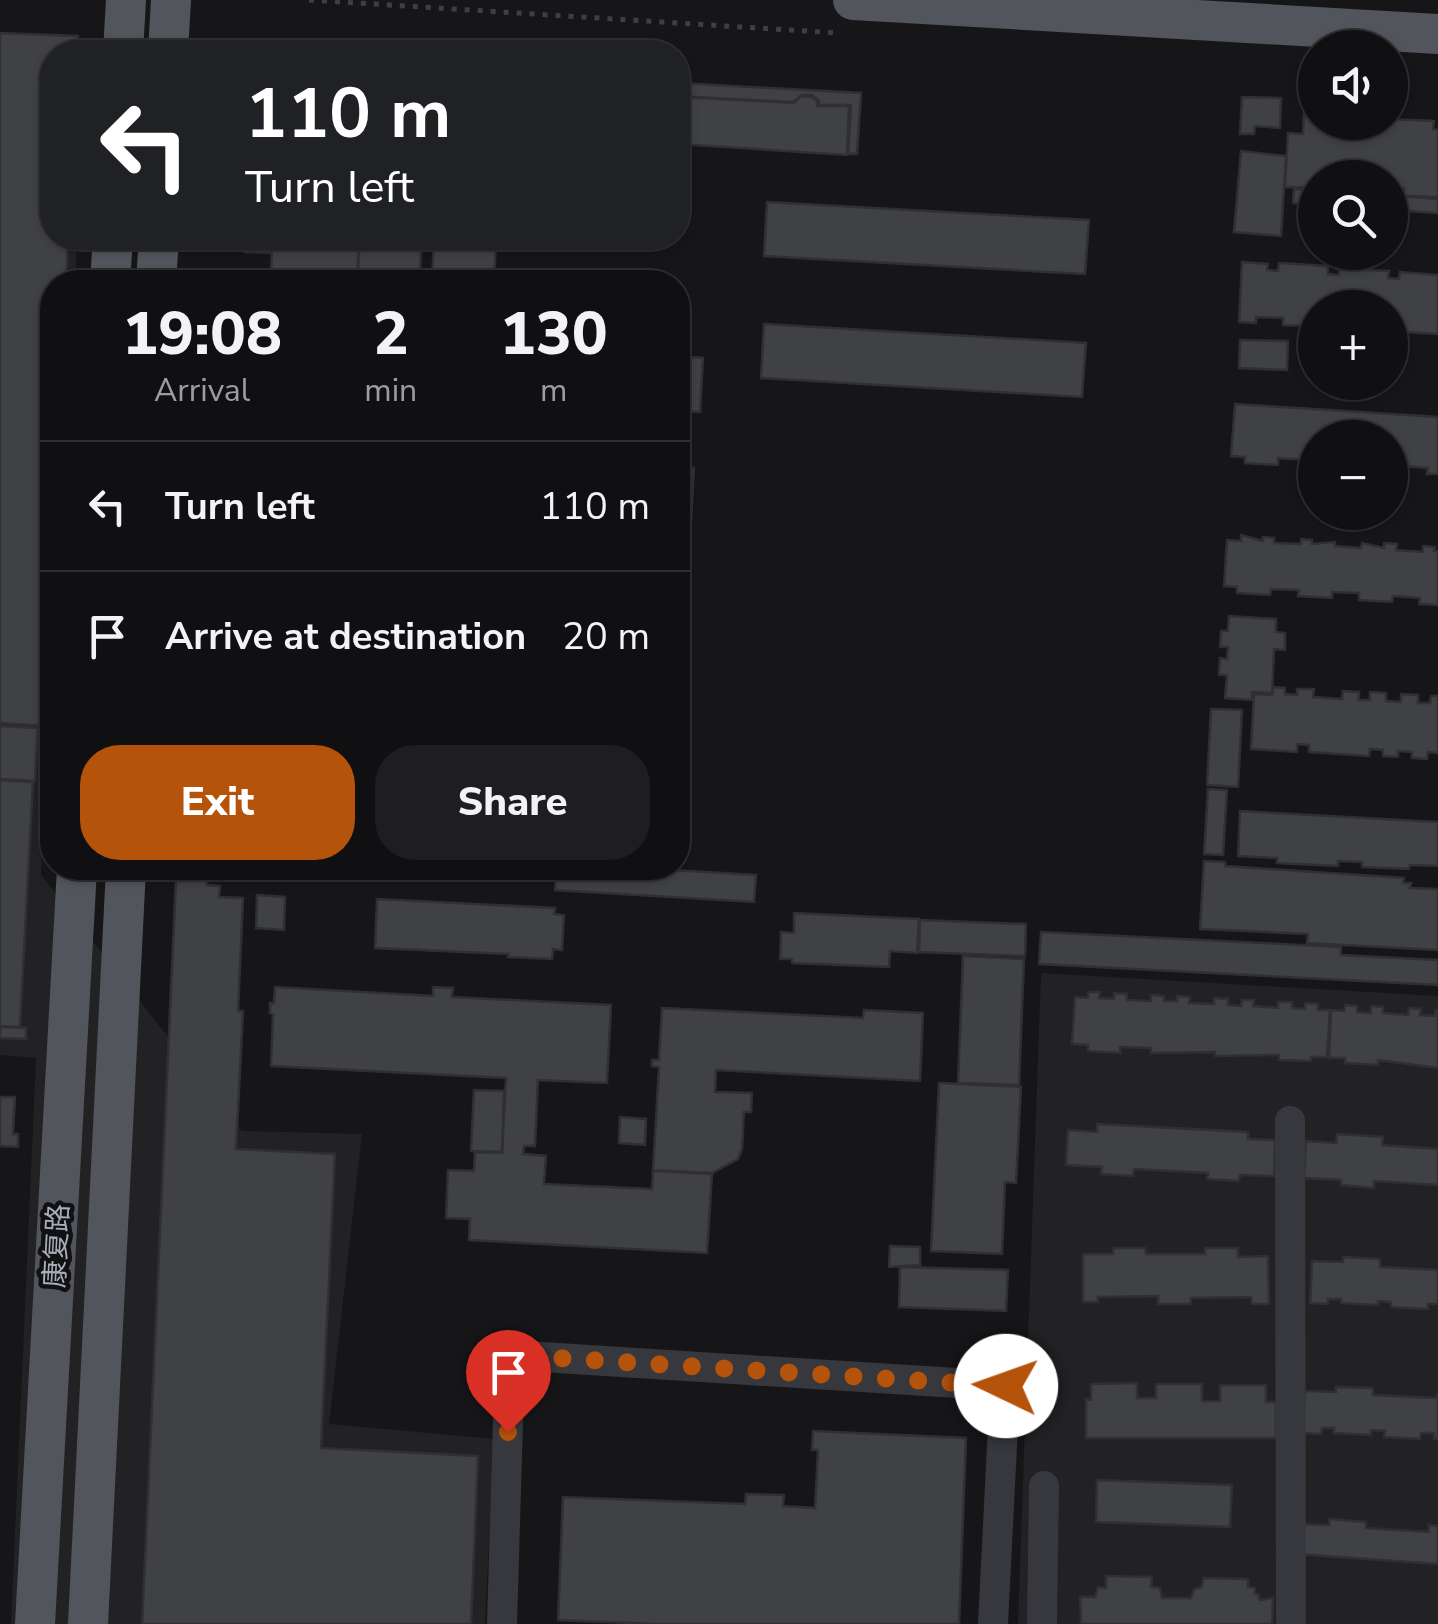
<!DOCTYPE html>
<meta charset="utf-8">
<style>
body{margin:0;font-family:"Nunito Sans","Noto Sans SC",sans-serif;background:#1e1e20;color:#f1f3f6;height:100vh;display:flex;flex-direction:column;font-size:38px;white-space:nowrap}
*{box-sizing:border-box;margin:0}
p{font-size:32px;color:#9c9d9f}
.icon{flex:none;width:55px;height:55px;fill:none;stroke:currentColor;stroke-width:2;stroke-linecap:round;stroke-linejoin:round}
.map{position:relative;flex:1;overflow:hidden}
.sheet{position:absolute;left:40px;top:270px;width:650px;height:610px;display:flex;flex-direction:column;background:#101012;border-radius:40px;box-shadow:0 2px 8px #0004,0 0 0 2px #303032}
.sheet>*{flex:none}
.banner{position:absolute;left:40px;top:40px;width:650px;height:210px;border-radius:40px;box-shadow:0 2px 8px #0004,0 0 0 2px #303032;background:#202124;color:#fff;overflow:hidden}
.fabs{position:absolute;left:1298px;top:30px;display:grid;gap:20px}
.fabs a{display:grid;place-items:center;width:110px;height:110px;border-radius:50%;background:#101012;box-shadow:0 2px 8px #0004,0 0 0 2px #303032;font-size:50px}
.pin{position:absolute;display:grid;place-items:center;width:85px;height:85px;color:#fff;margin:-102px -42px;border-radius:50% 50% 50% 0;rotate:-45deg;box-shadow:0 0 10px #0007}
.pin .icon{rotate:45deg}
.me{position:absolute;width:110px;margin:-55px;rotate:273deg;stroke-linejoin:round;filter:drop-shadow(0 0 8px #0008)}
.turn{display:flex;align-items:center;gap:35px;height:210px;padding:0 40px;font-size:45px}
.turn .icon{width:130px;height:130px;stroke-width:2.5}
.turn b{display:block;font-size:70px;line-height:85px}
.eta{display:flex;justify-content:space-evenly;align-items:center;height:170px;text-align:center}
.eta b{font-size:60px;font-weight:800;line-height:70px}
.cta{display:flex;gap:20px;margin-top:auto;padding:20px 40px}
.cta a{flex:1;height:115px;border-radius:40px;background:#b45309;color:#fff;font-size:40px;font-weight:800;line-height:115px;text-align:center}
.cta a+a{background:#1e1e20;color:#f1f3f6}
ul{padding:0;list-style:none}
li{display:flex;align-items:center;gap:30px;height:130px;padding:0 40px;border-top:2px solid #303032}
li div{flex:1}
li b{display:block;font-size:38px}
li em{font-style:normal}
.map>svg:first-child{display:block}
</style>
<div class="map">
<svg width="1438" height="1624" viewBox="0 0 1438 1624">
<rect width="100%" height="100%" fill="#161618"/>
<g fill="#222225">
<polygon points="0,34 89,39 88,52 52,52 52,238 77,238 75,282 52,282 52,677 41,875 242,1131 362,1134 329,1424 494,1439 485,1624 11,1624 36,1058 0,1055"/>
<polygon points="1041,973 1438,996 1438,1624 1018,1624"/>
</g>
<g fill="#404145" stroke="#303034" stroke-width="2.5">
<polygon points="0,33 78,36 77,52 52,52 52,238 68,238 66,282 52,282 52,580 46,726 0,723"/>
<polygon points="678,83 861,93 857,154 848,154 851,105 818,105 819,101 812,95 802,95 793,102 678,96"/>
<polygon points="801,96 811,97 817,101 817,106 849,106 847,155 678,144 678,97 794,103"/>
<polygon points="1242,97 1281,98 1280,128 1255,126 1254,134 1240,134"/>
<polygon points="1304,112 1315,113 1315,122 1374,125 1390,122 1390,119 1434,121 1433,129 1438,130 1438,197 1404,196 1404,188 1393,187 1393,194 1390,194 1390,178 1315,178 1315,188 1285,187 1288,133 1303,134"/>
<polygon points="1241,151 1286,156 1281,236 1234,232"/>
<polygon points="1294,189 1315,190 1315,205 1293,203"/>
<polygon points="1394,189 1403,189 1402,196 1438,199 1438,213 1390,210 1390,195 1393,196"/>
<polygon points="767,202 1089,220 1085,274 764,256"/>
<polygon points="246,238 359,238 357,275 271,271 272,253 245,252"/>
<polygon points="360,238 496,238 494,282 432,278 434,244 421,244 420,277 358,274"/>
<polygon points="1242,262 1268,264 1267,270 1278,271 1279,263 1328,266 1328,274 1339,275 1339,269 1389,271 1388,278 1399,279 1400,272 1438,275 1438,334 1405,332 1405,325 1390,324 1390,308 1315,308 1315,326 1283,325 1283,318 1256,317 1256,323 1239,322"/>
<polygon points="764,324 1086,343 1082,397 761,378"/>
<polygon points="1240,340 1288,341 1287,370 1239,368"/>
<polygon points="678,356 703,358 700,412 678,411"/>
<polygon points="1235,404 1438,417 1438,474 1427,474 1428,468 1401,466 1400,472 1390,471 1390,438 1315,438 1315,467 1305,466 1306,460 1278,458 1278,465 1245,463 1245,457 1231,456"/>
<polygon points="678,467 694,468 691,522 678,521"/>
<polygon points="1241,535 1263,541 1263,537 1274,538 1274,543 1301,544 1301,539 1312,540 1312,544 1335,542 1335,546 1361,548 1362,543 1384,548 1384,543 1397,544 1396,550 1423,552 1423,546 1435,547 1434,551 1438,551 1438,605 1419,604 1420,598 1393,596 1392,602 1359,600 1359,593 1332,592 1332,598 1298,596 1299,590 1271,589 1270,595 1237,593 1237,587 1224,586 1227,540 1241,541"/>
<polygon points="1229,616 1276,619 1276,632 1285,633 1285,650 1274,649 1272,693 1252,692 1252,700 1225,698 1227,675 1219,675 1220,658 1227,659 1228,647 1220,647 1221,631 1228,631"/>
<polygon points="1273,687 1285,688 1285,694 1297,695 1297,689 1314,689 1313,697 1342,699 1343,691 1359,692 1359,700 1370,700 1370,692 1386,693 1386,701 1401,702 1401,694 1418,695 1418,703 1430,703 1431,696 1438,696 1438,753 1428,752 1427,759 1412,758 1412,752 1398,751 1398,757 1383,756 1383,750 1370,749 1369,756 1309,752 1309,745 1297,744 1297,752 1251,749 1254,694 1272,695"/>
<polygon points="1211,709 1242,710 1238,787 1207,785"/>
<polygon points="0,726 38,728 35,781 0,779"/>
<polygon points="0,780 33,782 20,1027 0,1026"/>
<polygon points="1208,789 1227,790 1223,855 1204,854"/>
<polygon points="1240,811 1438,822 1438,866 1410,865 1409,869 1362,867 1362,862 1338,861 1338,866 1277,863 1277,858 1238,856"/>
<polygon points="1204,861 1225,862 1225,866 1404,878 1403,883 1411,883 1410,888 1438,889 1438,950 1307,943 1308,934 1200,929"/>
<polygon points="556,868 637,868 756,875 754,902 555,890"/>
<polygon points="176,880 207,881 207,885 220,886 219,897 243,898 238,1011 243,1011 236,1149 335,1154 321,1448 478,1456 471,1624 142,1624"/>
<polygon points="257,895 285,897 284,930 256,928"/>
<polygon points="377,899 555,908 554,914 564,915 562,950 553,949 552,959 508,957 509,954 375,948"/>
<polygon points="794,913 919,919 917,953 890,951 889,967 792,963 792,959 780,959 781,932 794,933"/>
<polygon points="920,920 1026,924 1025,956 919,952"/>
<polygon points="1041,932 1341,947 1341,955 1438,960 1438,985 1039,964"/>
<polygon points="963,956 1024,959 1019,1085 958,1083"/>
<polygon points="275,987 433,996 433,987 453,988 452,997 611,1005 607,1083 538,1080 535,1146 524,1146 523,1154 546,1156 544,1184 652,1189 653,1171 712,1174 707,1253 469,1240 470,1219 446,1218 448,1170 474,1171 475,1152 502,1153 506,1078 271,1066 273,1014 270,1013 270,1003 274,1003"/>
<polygon points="1088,992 1100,992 1099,998 1114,999 1114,993 1127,994 1127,1000 1151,1001 1151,995 1164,996 1164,1001 1177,1001 1177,996 1190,997 1189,1003 1214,1004 1214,998 1228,999 1228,1005 1241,1006 1242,1000 1254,1000 1253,1006 1278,1008 1278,1002 1292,1002 1292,1008 1305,1009 1305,1003 1318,1004 1318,1010 1330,1010 1327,1057 1311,1057 1311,1061 1279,1060 1279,1055 1215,1056 1215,1052 1151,1053 1151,1048 1120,1047 1120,1053 1088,1051 1088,1045 1072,1044 1075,997 1088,998"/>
<polygon points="1345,1005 1357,1006 1357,1012 1371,1013 1371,1006 1383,1007 1383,1013 1408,1015 1409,1008 1421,1009 1420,1015 1435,1016 1435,1010 1438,1010 1438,1068 1378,1060 1378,1065 1345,1063 1345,1058 1329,1058 1331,1010 1344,1011"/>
<polygon points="662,1008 863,1018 864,1010 923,1013 920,1081 716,1070 715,1092 752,1093 751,1112 744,1112 742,1149 738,1159 712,1173 653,1170 659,1067 652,1066 652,1060 659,1060"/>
<polygon points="0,1027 26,1028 26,1039 0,1038"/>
<polygon points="939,1083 1021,1087 1016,1183 1005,1182 1002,1254 931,1251"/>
<polygon points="474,1090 504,1091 502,1152 471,1151"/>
<polygon points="0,1097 15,1097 13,1134 18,1134 18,1147 0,1146"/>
<polygon points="620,1117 646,1119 645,1145 619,1143"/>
<polygon points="1097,1124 1248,1132 1248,1139 1275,1140 1274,1176 1240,1175 1239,1181 1207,1179 1208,1173 1134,1169 1133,1176 1101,1174 1102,1167 1066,1165 1068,1130 1097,1132"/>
<polygon points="1337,1134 1383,1137 1382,1145 1438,1149 1438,1185 1374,1181 1374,1188 1341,1185 1341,1180 1304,1178 1306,1141 1336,1143"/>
<polygon points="890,1246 920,1247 920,1265 889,1267"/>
<polygon points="1113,1248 1145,1248 1146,1254 1205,1254 1205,1248 1238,1248 1238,1257 1268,1256 1269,1304 1252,1304 1251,1297 1191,1298 1191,1304 1158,1304 1158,1296 1098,1297 1098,1302 1083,1302 1083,1254 1113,1254"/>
<polygon points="1343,1257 1380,1259 1380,1267 1438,1270 1438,1304 1428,1304 1428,1309 1391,1307 1391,1302 1378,1301 1378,1305 1341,1303 1341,1299 1328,1299 1328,1304 1310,1303 1312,1261 1343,1262"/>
<polygon points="900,1267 1008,1270 1006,1311 899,1307"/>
<polygon points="1137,1383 1137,1398 1156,1398 1156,1384 1202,1384 1202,1401 1220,1401 1220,1385 1266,1385 1266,1402 1276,1402 1276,1438 1086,1438 1086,1399 1091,1400 1091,1384"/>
<polygon points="1336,1387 1373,1388 1373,1395 1436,1398 1438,1393 1438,1439 1434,1439 1434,1433 1421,1433 1420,1439 1384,1437 1385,1431 1371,1430 1371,1435 1334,1433 1334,1428 1322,1428 1321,1434 1303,1433 1305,1391 1336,1392"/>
<polygon points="813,1431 966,1438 959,1624 657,1624 558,1620 563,1497 745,1504 746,1494 784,1495 783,1506 815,1508 818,1450 812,1450"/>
<polygon points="1097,1480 1232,1485 1230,1527 1096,1522"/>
<polygon points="1329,1519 1366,1522 1366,1528 1429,1532 1429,1525 1438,1526 1438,1564 1296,1554 1298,1524 1329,1525"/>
<polygon points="1106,1576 1152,1577 1151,1587 1160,1588 1162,1598 1191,1598 1194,1589 1202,1587 1203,1578 1248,1579 1248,1587 1255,1588 1255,1594 1258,1594 1260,1600 1273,1598 1272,1624 1081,1624 1080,1597 1095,1597 1098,1587 1106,1588"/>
</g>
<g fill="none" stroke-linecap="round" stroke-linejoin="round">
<polyline stroke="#3d3f44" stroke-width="5" stroke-dasharray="5 8" stroke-linecap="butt" points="309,0 838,33"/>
<g stroke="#37383d" stroke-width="30">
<polyline points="1290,1121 1291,1624"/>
<polyline points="502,1624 510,1355 1005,1386 993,1624"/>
<polyline points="1042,1624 1044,1486"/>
</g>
<g stroke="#53555c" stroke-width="40">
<polyline points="853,0 1438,34"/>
<polyline points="123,52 126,0"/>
<polyline points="168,52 171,0"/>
<polyline points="110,282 113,238"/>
<polyline points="156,282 159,238"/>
<polyline points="35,1624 77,868"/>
<polyline points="88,1624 126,868"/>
</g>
</g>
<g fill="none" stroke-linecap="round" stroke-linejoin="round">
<polyline stroke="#b45309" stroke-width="18" stroke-dasharray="0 32.4" points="508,1432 510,1355 1006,1386"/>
</g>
<g text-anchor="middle" stroke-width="9" stroke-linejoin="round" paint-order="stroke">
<g font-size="28" fill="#a8adb8" stroke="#111113">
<text transform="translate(56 1246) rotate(-87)" y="10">康复路</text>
</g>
</g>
</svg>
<div class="fabs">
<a><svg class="icon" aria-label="sound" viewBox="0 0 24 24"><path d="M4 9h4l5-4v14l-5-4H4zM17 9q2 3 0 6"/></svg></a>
<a><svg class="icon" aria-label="search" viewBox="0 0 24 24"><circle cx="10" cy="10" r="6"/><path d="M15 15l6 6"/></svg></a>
<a>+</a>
<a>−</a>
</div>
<div class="pin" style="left:508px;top:1432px;background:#d93025"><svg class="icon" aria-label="arrive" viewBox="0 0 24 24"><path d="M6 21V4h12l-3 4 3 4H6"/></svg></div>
<svg class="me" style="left:1006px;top:1386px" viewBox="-20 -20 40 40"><circle r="19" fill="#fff"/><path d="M0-13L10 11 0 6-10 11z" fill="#b45309"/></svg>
<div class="banner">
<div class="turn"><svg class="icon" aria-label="left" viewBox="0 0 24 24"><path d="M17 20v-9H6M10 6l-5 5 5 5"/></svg><div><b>110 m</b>Turn left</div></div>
</div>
<section class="sheet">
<div class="eta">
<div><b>19:08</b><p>Arrival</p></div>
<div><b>2</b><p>min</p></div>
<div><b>130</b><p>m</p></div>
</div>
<ul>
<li><svg class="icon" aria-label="left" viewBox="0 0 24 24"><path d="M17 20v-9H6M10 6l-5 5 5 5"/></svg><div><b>Turn left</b></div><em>110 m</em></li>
<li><svg class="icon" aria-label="arrive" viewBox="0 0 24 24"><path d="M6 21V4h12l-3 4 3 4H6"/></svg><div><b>Arrive at destination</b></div><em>20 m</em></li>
</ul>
<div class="cta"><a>Exit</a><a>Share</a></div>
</section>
</div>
